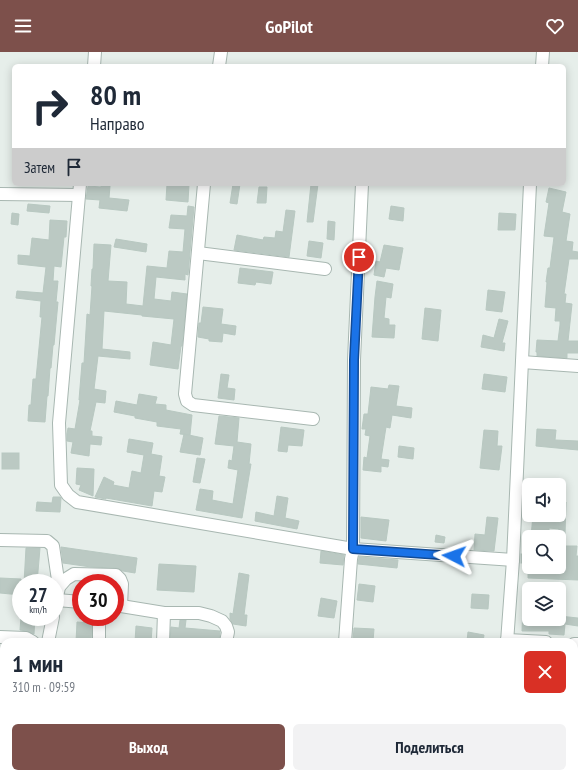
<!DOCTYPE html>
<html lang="ru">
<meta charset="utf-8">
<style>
body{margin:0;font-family:"PT Sans Narrow",sans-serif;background:#f2f2f3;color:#1f2937;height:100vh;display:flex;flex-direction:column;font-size:15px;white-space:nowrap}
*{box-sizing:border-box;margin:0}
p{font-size:13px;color:#747a83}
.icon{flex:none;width:22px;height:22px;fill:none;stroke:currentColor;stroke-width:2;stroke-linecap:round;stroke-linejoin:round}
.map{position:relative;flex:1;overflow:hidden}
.drawer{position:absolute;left:0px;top:586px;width:578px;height:140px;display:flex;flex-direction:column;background:#fff;border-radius:12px 12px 0 0;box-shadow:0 2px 10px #0003}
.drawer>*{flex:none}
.guide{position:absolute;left:12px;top:12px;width:554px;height:122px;border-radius:6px;box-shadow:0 2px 10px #0003;background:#fff;color:#1f2937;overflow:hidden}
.tools{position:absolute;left:522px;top:426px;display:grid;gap:8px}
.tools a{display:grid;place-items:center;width:44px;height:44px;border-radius:6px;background:#fff;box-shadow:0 2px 10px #0003;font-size:20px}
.speed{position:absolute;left:12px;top:522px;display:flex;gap:8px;font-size:20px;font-weight:700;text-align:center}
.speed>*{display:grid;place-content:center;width:52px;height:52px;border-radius:50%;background:#fff;box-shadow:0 2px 10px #0003;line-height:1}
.speed small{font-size:10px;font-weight:400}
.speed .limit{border:6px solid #d22;background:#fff;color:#111}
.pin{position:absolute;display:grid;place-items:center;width:34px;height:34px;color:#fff;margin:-17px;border:2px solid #fff;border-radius:50%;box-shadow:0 1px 4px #0007}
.me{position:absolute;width:44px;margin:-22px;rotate:274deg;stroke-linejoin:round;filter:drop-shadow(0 0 3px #0008)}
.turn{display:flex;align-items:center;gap:14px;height:84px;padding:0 12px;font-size:18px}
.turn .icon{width:52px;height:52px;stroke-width:2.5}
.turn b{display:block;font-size:28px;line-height:34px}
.then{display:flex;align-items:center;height:38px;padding:0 12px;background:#0003;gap:8px;font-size:15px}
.round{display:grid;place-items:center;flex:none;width:42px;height:42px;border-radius:6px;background:#f2f2f3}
.overview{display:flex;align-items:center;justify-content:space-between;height:68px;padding:0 12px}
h1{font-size:24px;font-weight:800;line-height:30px}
.cta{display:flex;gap:8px;margin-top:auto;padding:8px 12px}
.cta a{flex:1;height:46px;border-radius:6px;background:#7d504b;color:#fff;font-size:16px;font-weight:800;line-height:46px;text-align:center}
.cta a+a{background:#f2f2f3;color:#1f2937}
header{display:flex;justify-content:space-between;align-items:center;height:52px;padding:0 12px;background:#7d504b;color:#fff;font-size:18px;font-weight:800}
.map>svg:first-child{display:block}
</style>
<header><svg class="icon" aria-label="menu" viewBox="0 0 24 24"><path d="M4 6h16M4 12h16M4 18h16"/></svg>GoPilot<svg class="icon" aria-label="heart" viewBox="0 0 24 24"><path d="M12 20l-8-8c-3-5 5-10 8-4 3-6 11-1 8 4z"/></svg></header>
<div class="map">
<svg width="578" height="726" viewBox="0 0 578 726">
<rect width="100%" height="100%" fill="#e6eeea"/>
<g fill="#bbc9c3" stroke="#b8c8c1">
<polygon points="167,132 189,132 188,150 166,148"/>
<polygon points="233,132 240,132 237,152 230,151"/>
<polygon points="311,132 318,132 313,170 307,170"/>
<polygon points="88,134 101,135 101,134 110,134 109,146 129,148 127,159 99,156 100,148 86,147"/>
<polygon points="259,135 267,135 266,151 257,151"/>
<polygon points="549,136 566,140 562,160 570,162 566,189 573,190 572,199 578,200 578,207 569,207 564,242 566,242 565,251 572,252 568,289 578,289 578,301 567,301 567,306 537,304 537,300 536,300 537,288 558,289 560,273 560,269 555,269 556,256 545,255 547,230 546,230 548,216 550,216 554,185 544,184 549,151 546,150"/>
<polygon points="28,152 50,154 49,161 27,159"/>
<polygon points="188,154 194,155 188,223 185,222 185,228 156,225 154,247 171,249 172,240 187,242 182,294 181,294 178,317 150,313 153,290 171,293 174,267 142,264 142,263 104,259 102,297 130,300 130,307 98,304 94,337 106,339 105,351 96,350 90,379 92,379 92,384 102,385 101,393 90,392 89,404 71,401 73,390 67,389 67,382 68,376 75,377 80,348 79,348 82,311 84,311 87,262 90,263 92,234 91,234 92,217 93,217 94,192 111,193 108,229 127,230 126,252 143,254 147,214 167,216 169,199 183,200 185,177 169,176 171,163 187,164"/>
<polygon points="391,154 404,156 403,169 389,167"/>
<polygon points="286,158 295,159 289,205 234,198 237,183 263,188 264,185 275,186 276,179 283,180"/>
<polygon points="12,161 19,162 18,173 11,172"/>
<polygon points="499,161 516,162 515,178 498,178"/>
<polygon points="50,168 67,169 66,185 64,185 61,215 54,214 53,229 58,229 56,250 58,250 54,293 53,293 51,316 50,316 48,344 47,344 45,370 28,369 29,353 31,353 33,327 36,327 42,265 40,265 41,249 16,246 17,239 43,241 46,215 18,212 18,203 30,204 32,186 49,188"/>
<polygon points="328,169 335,170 334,188 327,187"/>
<polygon points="116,187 147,192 146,200 114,195"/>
<polygon points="309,189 323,191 321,206 307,204"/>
<polygon points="384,193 403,196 399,218 386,216 384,225 374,223 376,209 380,210"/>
<polygon points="240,216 273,220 271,232 256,230 255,233 238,231"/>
<polygon points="377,229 393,232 391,246 386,245 384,266 389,267 389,273 395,273 394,286 372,285 375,245"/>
<polygon points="488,238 505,240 502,260 486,258"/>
<polygon points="203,255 223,257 221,272 236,274 235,283 223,281 222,290 209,289 209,287 198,285 199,271 201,271"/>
<polygon points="425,256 441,258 438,289 422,287"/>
<polygon points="499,267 508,269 502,291 505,291 504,299 481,295 483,283 494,286"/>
<polygon points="221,322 229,323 227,336 235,337 234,348 218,346"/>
<polygon points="484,322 507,325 505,340 482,337"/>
<polygon points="389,333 399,334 396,354 412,356 411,366 392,363 390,376 386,375 381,407 389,408 388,415 381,414 381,420 363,418 364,405 367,406 370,384 365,383 366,377 362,377 364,362 368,362 371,335 388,337"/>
<polygon points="139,342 157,345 155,352 166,353 166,358 192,363 190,383 180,382 181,377 157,374 157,370 135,366 135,364 114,360 116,349 137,353"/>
<polygon points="219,364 239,366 237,390 251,392 249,412 251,412 242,466 196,458 200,437 213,439 212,448 233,452 238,418 228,416 229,408 232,409 234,394 215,392"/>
<polygon points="281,375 304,378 302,394 288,393 287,400 278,399"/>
<polygon points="537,377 556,378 555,388 578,389 578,398 536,394"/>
<polygon points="484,378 498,379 497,394 502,394 499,418 480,416"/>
<polygon points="184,382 203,386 200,403 180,400"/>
<polygon points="129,387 153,391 151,402 162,404 159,424 165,425 162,440 154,439 152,454 106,446 106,447 95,445 104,425 114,430 113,433 129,436 132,419 141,421 144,403 127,400"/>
<polygon points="399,394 414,396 413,407 398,405"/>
<rect x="2" y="401" width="17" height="16"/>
<polygon points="197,406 205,407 200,431 193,430"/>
<polygon points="77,416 94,417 93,444 79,438 81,433 76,432"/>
<polygon points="277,444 288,446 285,466 299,469 297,477 255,469 256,460 274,464"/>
<polygon points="53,445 60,445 61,446 60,460 36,459 37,450 52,451"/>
<polygon points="559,450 566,450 565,482 559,482 559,477 549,476 549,485 531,485 533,463 559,463"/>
<polygon points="361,465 389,468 386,489 361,486"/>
<polygon points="487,465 498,466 494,499 474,498 475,482 485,483"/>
<polygon points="436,483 445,485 444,491 435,490"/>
<polygon points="559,494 577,494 576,504 578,504 578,528 528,526 528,515 559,515"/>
<polygon points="61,495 137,506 135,521 123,519 116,516 91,515 63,511"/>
<polygon points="26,496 40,496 37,531 24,531"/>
<polygon points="321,499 344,503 343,513 320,511"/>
<rect x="521" y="502" width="8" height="9"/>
<polygon points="359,505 398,508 397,516 358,512"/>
<polygon points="159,512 196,514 194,540 157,538"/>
<polygon points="239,521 249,523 244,563 247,563 246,574 233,572 230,567 230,561 233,562"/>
<polygon points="0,526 21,527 21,543 0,541"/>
<polygon points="359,532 375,534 373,550 357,548"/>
<polygon points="472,542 489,543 488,557 471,556"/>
<polygon points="321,546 337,549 334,566 318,564"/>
<polygon points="523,552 529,552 529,567 559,567 559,564 578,566 578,574 565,572 564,583 549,582 549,579 522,579"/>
<polygon points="21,565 35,565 34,582 27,579 20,578"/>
<polygon points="180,568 186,568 185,576 220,579 219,590 170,590 171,575 179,576"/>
<polygon points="77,570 92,571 91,590 76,590"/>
<polygon points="136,574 152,576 151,590 135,590"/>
<polygon points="354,576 374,577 373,589 353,588"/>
<polygon points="468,580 484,583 483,590 467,589"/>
</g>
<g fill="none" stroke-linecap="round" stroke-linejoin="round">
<defs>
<g id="minor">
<polyline points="94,14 95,0"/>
<polyline points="219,14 221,0"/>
<polyline points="542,14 543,0"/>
<polyline points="80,132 59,371 61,433 68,443 77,450 353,497 513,508"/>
<polyline points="204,132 185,342 187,349 193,353 313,367"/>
<polyline points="0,142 79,143"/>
<polyline points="198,201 325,217"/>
<polyline points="522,310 578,314"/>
<polyline points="0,488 47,489 53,494 59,535"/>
<polyline points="57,548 81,550"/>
<polyline points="115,553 164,561 199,561 211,564 222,569 226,574 228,580 226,590"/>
<polyline points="55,556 59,535 66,527 74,522 116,523 120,527 122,532 121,554"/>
<polyline points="0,585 26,586 33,590"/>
<polyline points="507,588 546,590"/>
<polyline points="48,590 53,565"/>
<polyline points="99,590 99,565"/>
<polyline points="163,590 164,561"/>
<polyline points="345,590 351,507 353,497 354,308 362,132"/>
<polyline points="507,590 513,508 530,132"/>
<polyline points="574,592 578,592"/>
<polyline points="26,726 27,722"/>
<polyline points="222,726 222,722"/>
<polyline points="336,726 336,722"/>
<polyline points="499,726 499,722"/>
</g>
</defs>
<use href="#minor" stroke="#a8b7b1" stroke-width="14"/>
<use href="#minor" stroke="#fff" stroke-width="12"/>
</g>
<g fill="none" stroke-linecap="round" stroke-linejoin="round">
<defs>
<polyline id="route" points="359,205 354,308 353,497 454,504"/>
</defs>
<use href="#route" stroke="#114b97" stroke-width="10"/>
<use href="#route" stroke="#1a73e8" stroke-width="7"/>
</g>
</svg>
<div class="tools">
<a><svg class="icon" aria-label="sound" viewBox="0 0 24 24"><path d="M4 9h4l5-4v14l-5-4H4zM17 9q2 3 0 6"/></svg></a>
<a><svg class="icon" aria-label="search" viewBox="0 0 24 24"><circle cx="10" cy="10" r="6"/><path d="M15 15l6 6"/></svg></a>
<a><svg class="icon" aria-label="layers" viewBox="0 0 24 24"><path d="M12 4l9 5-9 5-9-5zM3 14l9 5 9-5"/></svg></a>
</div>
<div class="speed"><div>27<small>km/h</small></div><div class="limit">30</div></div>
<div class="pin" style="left:359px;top:205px;background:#d93025"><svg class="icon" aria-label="arrive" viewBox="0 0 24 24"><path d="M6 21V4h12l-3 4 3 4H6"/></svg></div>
<svg class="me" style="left:454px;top:504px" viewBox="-20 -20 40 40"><path d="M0-17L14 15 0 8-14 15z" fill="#1a73e8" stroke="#fff" stroke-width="4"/></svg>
<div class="guide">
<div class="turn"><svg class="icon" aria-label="right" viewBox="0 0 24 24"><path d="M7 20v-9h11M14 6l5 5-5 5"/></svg><div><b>80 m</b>Направо</div></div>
<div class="then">Затем<svg class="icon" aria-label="arrive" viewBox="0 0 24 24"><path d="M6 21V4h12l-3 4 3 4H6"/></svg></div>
</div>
<section class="drawer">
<div class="overview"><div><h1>1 мин</h1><p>310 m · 09:59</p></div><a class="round" style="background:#d93025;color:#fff"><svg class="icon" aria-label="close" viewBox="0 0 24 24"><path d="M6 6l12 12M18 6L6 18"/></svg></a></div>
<div class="cta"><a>Выход</a><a>Поделиться</a></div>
</section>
</div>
